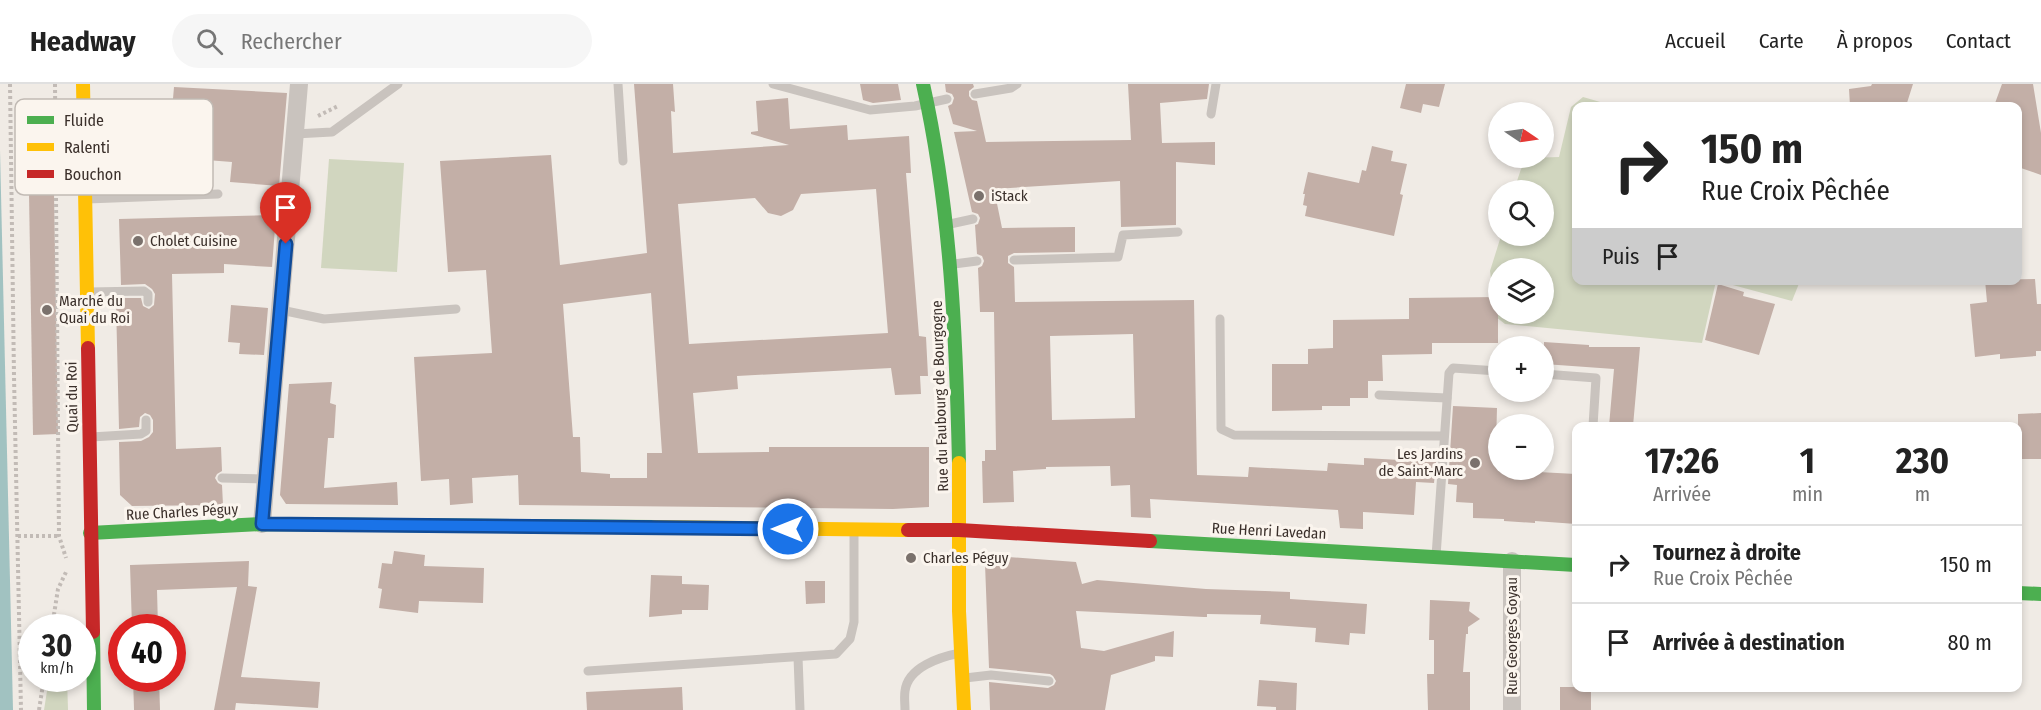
<!DOCTYPE html>
<html lang="fr">
<meta charset="utf-8">
<style>
body{margin:0;font-family:"Fira Sans Condensed",sans-serif;background:#f6f6f6;color:#222;height:100vh;display:flex;flex-direction:column;font-size:22px;white-space:nowrap}
*{box-sizing:border-box;margin:0}
p{font-size:20px;color:#767676}
.icon{flex:none;width:33px;height:33px;fill:none;stroke:currentColor;stroke-width:2;stroke-linecap:round;stroke-linejoin:round}
.map{position:relative;flex:1;overflow:hidden}
.details{position:absolute;left:1572px;top:338px;width:450px;height:270px;display:flex;flex-direction:column;background:#fff;border-radius:12px;box-shadow:0 3px 9px #0003}
.details>*{flex:none}
.top-card{position:absolute;left:1572px;top:18px;width:450px;height:183px;border-radius:12px;box-shadow:0 3px 9px #0003;background:#fff;color:#222;overflow:hidden}
.needle{width:39px;rotate:103deg}
.controls{position:absolute;left:1488px;top:18px;display:grid;gap:12px}
.controls a{display:grid;place-items:center;width:66px;height:66px;border-radius:50%;background:#fff;box-shadow:0 3px 9px #0003;font-size:30px}
.speed{position:absolute;left:18px;top:530px;display:flex;gap:12px;font-size:30px;font-weight:700;text-align:center}
.speed>*{display:grid;place-content:center;width:78px;height:78px;border-radius:50%;background:#fff;box-shadow:0 3px 9px #0003;line-height:1}
.speed small{font-size:15px;font-weight:400}
.speed .limit{border:9px solid #d22;background:#fff;color:#111}
.pin{position:absolute;display:grid;place-items:center;width:51px;height:51px;color:#fff;margin:-62px -26px;border-radius:50% 50% 50% 0;rotate:-45deg;box-shadow:0 0 6px #0007}
.pin .icon{rotate:45deg}
.me{position:absolute;width:66px;margin:-33px;rotate:270deg;stroke-linejoin:round;filter:drop-shadow(0 0 4px #0008)}
.turn{display:flex;align-items:center;gap:21px;height:126px;padding:0 30px;font-size:27px}
.turn .icon{width:78px;height:78px;stroke-width:2.5}
.turn b{display:block;font-size:42px;line-height:51px}
.then{display:flex;align-items:center;height:57px;padding:0 30px;background:#0003;gap:12px;font-size:22px}
.eta{display:flex;justify-content:space-evenly;align-items:center;height:102px;text-align:center}
.eta b{font-size:36px;font-weight:700;line-height:42px}
ul{padding:0;list-style:none}
li{display:flex;align-items:center;gap:18px;height:78px;padding:0 30px;border-top:2px solid #e0e0e0}
li div{flex:1}
li b{display:block;font-size:22px}
li em{font-style:normal}
header{display:flex;align-items:center;gap:36px;box-sizing:border-box;height:84px;padding:0 30px;background:#fff;border-bottom:2px solid #e0e0e0}
header strong{font-size:28px}
nav{display:flex;gap:33px;margin-inline-start:auto;font-size:21px}
.search{width:420px;height:54px;background:#f6f6f6;display:flex;align-items:center;gap:15px;box-sizing:border-box;padding:0 21px;border-radius:33px;color:#767676;font-size:22px}
.map>svg:first-child{display:block}
</style>
<header>
<strong>Headway</strong>
<div class="search"><svg class="icon" aria-label="search" viewBox="0 0 24 24"><circle cx="10" cy="10" r="6"/><path d="M15 15l6 6"/></svg>Rechercher</div>
<nav><a>Accueil</a><a>Carte</a><a>À propos</a><a>Contact</a></nav>
</header>
<div class="map">
<svg width="2041" height="626" viewBox="0 0 2041 626">
<rect width="100%" height="100%" fill="#f0ebe5"/>
<g fill="#d1d6bf" fill-rule="evenodd">
<path d="M 1583,13 L 1614,22 L 1576,22 L 1576,196 L 1716,197 L 1702,259 L 1505,240 L 1496,233 L 1490,187 L 1501,152 L 1544,152 L 1544,106 L 1514,106 L 1521,85 L 1529,74 L 1559,73 L 1571,23 ZM 1498,184 L 1544,184 L 1544,230 L 1498,230 Z"/>
<polygon points="329,75 404,79 397,188 321,184"/>
<polygon points="1718,197 1800,197 1792,217"/>
<polygon points="49,594 67,594 68,626 44,626"/>
</g>
<polygon fill="#a1c2c1" points="0,66 13,626 0,626"/>
<g fill="#c3afa7" fill-rule="evenodd">
<path d="M 634,0 L 673,0 L 675,28 L 671,27 L 673,69 L 789,61 L 751,50 L 751,48 L 758,47 L 756,17 L 788,14 L 790,45 L 847,41 L 848,56 L 909,52 L 911,89 L 906,89 L 919,252 L 926,253 L 928,292 L 920,292 L 921,310 L 895,311 L 891,284 L 737,292 L 738,305 L 693,309 L 698,369 L 769,368 L 769,363 L 929,363 L 929,423 L 893,425 L 519,421 L 518,391 L 472,394 L 473,419 L 450,421 L 449,395 L 421,397 L 414,273 L 492,269 L 486,186 L 448,188 L 440,77 L 551,71 L 560,181 L 647,169 ZM 876,105 L 888,249 L 689,260 L 678,120 L 755,114 L 768,129 L 781,132 L 793,126 L 801,110 ZM 651,209 L 662,369 L 647,369 L 647,394 L 610,394 L 610,390 L 581,388 L 580,353 L 573,353 L 563,220 Z"/>
<polygon points="860,0 898,0 901,16 873,19 863,16"/>
<path d="M 945,0 L 973,0 L 974,3 L 969,7 L 969,12 L 972,16 L 977,17 L 986,58 L 1131,56 L 1128,0 L 1209,0 L 1207,15 L 1160,19 L 1162,59 L 1215,58 L 1215,81 L 1176,78 L 1176,141 L 1121,143 L 1120,97 L 994,105 L 1002,144 L 1075,143 L 1075,168 L 1014,169 L 1008,172 L 1008,179 L 1014,183 L 1015,218 L 1194,216 L 1197,391 L 1248,393 L 1249,383 L 1327,387 L 1328,379 L 1364,381 L 1364,374 L 1436,378 L 1434,399 L 1416,398 L 1414,431 L 1363,428 L 1363,445 L 1340,444 L 1338,426 L 1150,415 L 1151,434 L 1131,433 L 1130,401 L 1111,402 L 1110,382 L 1046,383 L 1046,385 L 1013,387 L 1014,418 L 983,419 L 982,377 L 985,377 L 985,366 L 996,366 L 994,228 L 980,228 L 978,184 L 982,182 L 984,177 L 982,172 L 977,170 L 975,141 L 978,140 L 980,134 L 978,130 L 972,128 L 954,48 L 977,47 L 953,40 L 948,22 L 952,20 L 954,14 L 952,10 L 946,8 ZM 1133,250 L 1135,334 L 1052,336 L 1050,252 Z"/>
<polygon points="1406,0 1445,0 1439,23 1423,20 1421,29 1400,24"/>
<polygon points="1872,0 1913,0 1906,22 1850,22 1849,5 1871,2"/>
<polygon points="2002,0 2033,0 2041,49 2041,91 2018,83 2018,22 1994,22"/>
<polygon points="174,3 287,9 279,102 230,98 232,78 168,73"/>
<polygon points="28,48 53,48 58,350 33,351"/>
<polygon points="1372,62 1393,67 1391,77 1407,80 1400,110 1403,111 1394,152 1305,132 1307,122 1303,121 1305,110 1303,110 1308,88 1359,99 1362,86 1366,87"/>
<polygon points="276,131 272,183 224,180 224,189 172,190 176,365 221,363 222,387 217,390 215,394 218,399 222,401 223,421 132,422 120,411 119,358 141,357 149,353 153,348 153,336 150,331 145,329 140,333 139,343 119,345 116,219 121,219 121,214 141,214 143,222 149,225 154,221 155,210 152,205 145,200 121,201 119,135"/>
<polygon points="2035,195 2037,220 2041,220 2041,267 2036,267 2036,272 2000,275 2000,270 1975,273 1970,220 1987,218 1985,196"/>
<polygon points="1718,200 1744,208 1743,212 1775,220 1759,271 1705,256"/>
<polygon points="1498,213 1498,259 1432,259 1432,270 1382,271 1383,297 1368,297 1368,314 1350,314 1350,322 1322,322 1322,326 1272,327 1272,280 1308,280 1308,265 1333,264 1333,236 1409,235 1409,214"/>
<polygon points="231,221 268,224 264,271 239,270 240,259 228,258"/>
<polygon points="1544,258 1589,261 1589,263 1640,263 1633,342 1609,342 1614,285 1544,280"/>
<polygon points="332,298 330,319 336,321 334,354 328,354 324,404 397,398 398,421 286,420 280,411 289,300"/>
<polygon points="1453,322 1497,324 1496,361 1498,361 1498,386 1576,390 1576,440 1535,437 1535,439 1504,437 1504,435 1473,434 1473,419 1456,418 1457,401 1448,400"/>
<polygon points="2041,329 2041,375 2018,375 2018,330"/>
<polygon points="394,467 425,471 424,482 484,484 483,519 419,517 418,529 379,524 382,505 378,504 382,479 392,480"/>
<polygon points="995,472 1076,478 1082,500 1097,496 1206,505 1290,508 1290,515 1367,520 1365,550 1350,549 1349,561 1315,558 1316,544 1260,540 1261,531 1207,530 1207,533 1204,533 1076,527 1081,564 1104,567 1174,547 1173,573 1155,572 1155,577 1111,591 1105,626 990,626 989,598 1048,604 1054,601 1056,597 1053,592 1050,590 989,584 985,480"/>
<polygon points="249,477 248,502 257,503 241,593 320,598 318,624 236,619 235,626 214,626 237,503 157,506 158,543 132,543 130,481"/>
<polygon points="651,491 682,492 682,500 709,501 708,526 682,526 682,530 649,533"/>
<polygon points="805,497 825,497 825,519 806,520"/>
<polygon points="1430,516 1470,518 1469,527 1480,535 1468,543 1468,550 1466,550 1463,588 1470,588 1470,626 1428,626 1427,590 1434,590 1434,556 1429,556"/>
<polygon points="133,594 159,594 160,626 134,626"/>
<polygon points="1259,596 1297,599 1296,626 1276,626 1276,623 1257,622"/>
<polygon points="682,603 683,626 587,626 586,608"/>
<rect x="1560" y="603" width="31" height="23"/>
</g>
<g fill="none" stroke-linecap="round" stroke-linejoin="round">
<g stroke="#c2bbb6" stroke-width="4" stroke-dasharray="3 3" stroke-linecap="butt">
<polyline points="10,0 14,292 21,626"/>
<polyline points="55,0 59,452 66,474"/>
<polyline points="318,32 338,22"/>
<polyline points="18,452 59,452"/>
<polyline points="52,543 58,505 67,486"/>
<polyline points="39,626 44,594"/>
</g>
<g stroke="#c9c3be" stroke-width="9">
<polyline points="618,0 623,77"/>
<polyline points="773,0 870,26 915,22 947,15"/>
<polyline points="975,10 1011,4 1017,0"/>
<polyline points="1211,30 1216,0"/>
<polyline points="295,50 332,48 398,0"/>
<polyline points="87,115 218,110"/>
<polyline points="950,140 973,135"/>
<polyline points="1014,176 1118,173 1123,151 1178,148"/>
<polyline points="954,180 977,177"/>
<polyline points="89,208 144,207 148,210 148,218"/>
<polyline points="281,226 324,235 456,225"/>
<polyline points="1220,235 1221,345 1234,351 1444,352"/>
<polyline points="1544,290 1596,294 1593,342"/>
<polyline points="1379,311 1447,314"/>
<polyline points="91,353 141,350 146,347 146,336"/>
<polyline points="222,394 267,395"/>
<polyline points="1436,472 1449,289 1453,284 1498,287"/>
<polyline points="798,573 800,626"/>
<polyline points="588,587 836,570 850,555 854,538 854,448"/>
<polyline points="965,594 991,591 1049,597"/>
<path d="M 905,626 C 905,620 904,613 905,607 C 908,583 940,573 960,569"/>
</g>
<g stroke="#c9c3be" stroke-width="18">
<polyline points="262,440 299,0"/>
<polyline points="1512,626 1512,477"/>
</g>
<g stroke="#4caf50" stroke-width="14">
<path d="M 923,0 C 951,126 956,250 959,379"/>
<polyline points="90,449 262,440 655,443"/>
<polyline points="1150,457 1576,481"/>
<polyline points="2018,509 2041,510"/>
<polyline points="93,548 94,626"/>
</g>
<g stroke="#ffc107" stroke-width="14">
<polyline points="83,0 88,264"/>
<polyline points="959,379 959,527 964,626"/>
<polyline points="655,443 908,446"/>
</g>
<g stroke="#c62828" stroke-width="14">
<polyline points="88,264 93,548"/>
<polyline points="908,446 959,446 1150,457"/>
</g>
</g>
<g fill="none" stroke-linecap="round" stroke-linejoin="round">
<defs>
<polyline id="route" points="286,160 262,440 788,445"/>
</defs>
<use href="#route" stroke="#114b97" stroke-width="15"/>
<use href="#route" stroke="#1a73e8" stroke-width="10"/>
</g>
<g fill="#7a716c" stroke="#fbf5ee" stroke-width="2">
<circle cx="979" cy="112" r="6"/>
<circle cx="138" cy="157" r="6"/>
<circle cx="47" cy="226" r="6"/>
<circle cx="1475" cy="379" r="6"/>
<circle cx="911" cy="474" r="6"/>
</g>
<g text-anchor="middle" stroke-width="6" stroke-linejoin="round" paint-order="stroke">
<g font-size="15" fill="#3b302b" stroke="#fbf5ee" text-anchor="start">
<text x="991" y="117">iStack</text>
<text x="150" y="162">Cholet Cuisine</text>
<text x="59" y="222">Marché du<tspan x="59" dy="17">Quai du Roi</tspan></text>
<text x="1463" y="375" text-anchor="end">Les Jardins<tspan x="1463" dy="17">de Saint-Marc</tspan></text>
<text x="923" y="479">Charles Péguy</text>
</g>
<g font-size="15" fill="#3b302b" stroke="#fbf5ee">
<text transform="translate(940 312) rotate(-92)" y="5">Rue du Faubourg de Bourgogne</text>
<text transform="translate(72 313) rotate(-91)" y="5">Quai du Roi</text>
<text transform="translate(182 428) rotate(-3)" y="5">Rue Charles Péguy</text>
<text transform="translate(1269 447) rotate(3)" y="5">Rue Henri Lavedan</text>
<text transform="translate(1512 552) rotate(-90)" y="5">Rue Georges Goyau</text>
</g>
</g>
<rect x="15" y="15" width="198" height="96" rx="9" fill="#fbf5ee" stroke="#c1bab4" stroke-width="1.5"/>
<rect x="27" y="32" width="27" height="8" fill="#4caf50"/>
<rect x="27" y="59" width="27" height="8" fill="#ffc107"/>
<rect x="27" y="86" width="27" height="8" fill="#c62828"/>
<g font-size="16" fill="#3b302b">
<text x="64" y="42">Fluide</text>
<text x="64" y="69">Ralenti</text>
<text x="64" y="96">Bouchon</text>
</g>
</svg>
<div class="controls">
<a><svg class="needle" viewBox="-14 -14 28 28"><path d="M0-13l5 13h-10z" fill="#e53935"/><path d="M0 13l5-13h-10z" fill="#767676"/></svg></a>
<a><svg class="icon" aria-label="search" viewBox="0 0 24 24"><circle cx="10" cy="10" r="6"/><path d="M15 15l6 6"/></svg></a>
<a><svg class="icon" aria-label="layers" viewBox="0 0 24 24"><path d="M12 4l9 5-9 5-9-5zM3 14l9 5 9-5"/></svg></a>
<a>+</a>
<a>−</a>
</div>
<div class="speed"><div>30<small>km/h</small></div><div class="limit">40</div></div>
<div class="pin" style="left:286px;top:160px;background:#d93025"><svg class="icon" aria-label="arrive" viewBox="0 0 24 24"><path d="M6 21V4h12l-3 4 3 4H6"/></svg></div>
<svg class="me" style="left:788px;top:445px" viewBox="-20 -20 40 40"><circle r="17" fill="#1a73e8" stroke="#fff" stroke-width="3"/><path d="M0-11L8 9 0 5-8 9z" fill="#fff"/></svg>
<div class="top-card">
<div class="turn"><svg class="icon" aria-label="right" viewBox="0 0 24 24"><path d="M7 20v-9h11M14 6l5 5-5 5"/></svg><div><b>150 m</b>Rue Croix Pêchée</div></div>
<div class="then">Puis<svg class="icon" aria-label="arrive" viewBox="0 0 24 24"><path d="M6 21V4h12l-3 4 3 4H6"/></svg></div>
</div>
<section class="details">
<div class="eta">
<div><b>17:26</b><p>Arrivée</p></div>
<div><b>1</b><p>min</p></div>
<div><b>230</b><p>m</p></div>
</div>
<ul>
<li><svg class="icon" aria-label="right" viewBox="0 0 24 24"><path d="M7 20v-9h11M14 6l5 5-5 5"/></svg><div><b>Tournez à droite</b><p>Rue Croix Pêchée</p></div><em>150 m</em></li>
<li><svg class="icon" aria-label="arrive" viewBox="0 0 24 24"><path d="M6 21V4h12l-3 4 3 4H6"/></svg><div><b>Arrivée à destination</b></div><em>80 m</em></li>
</ul>
</section>
</div>
